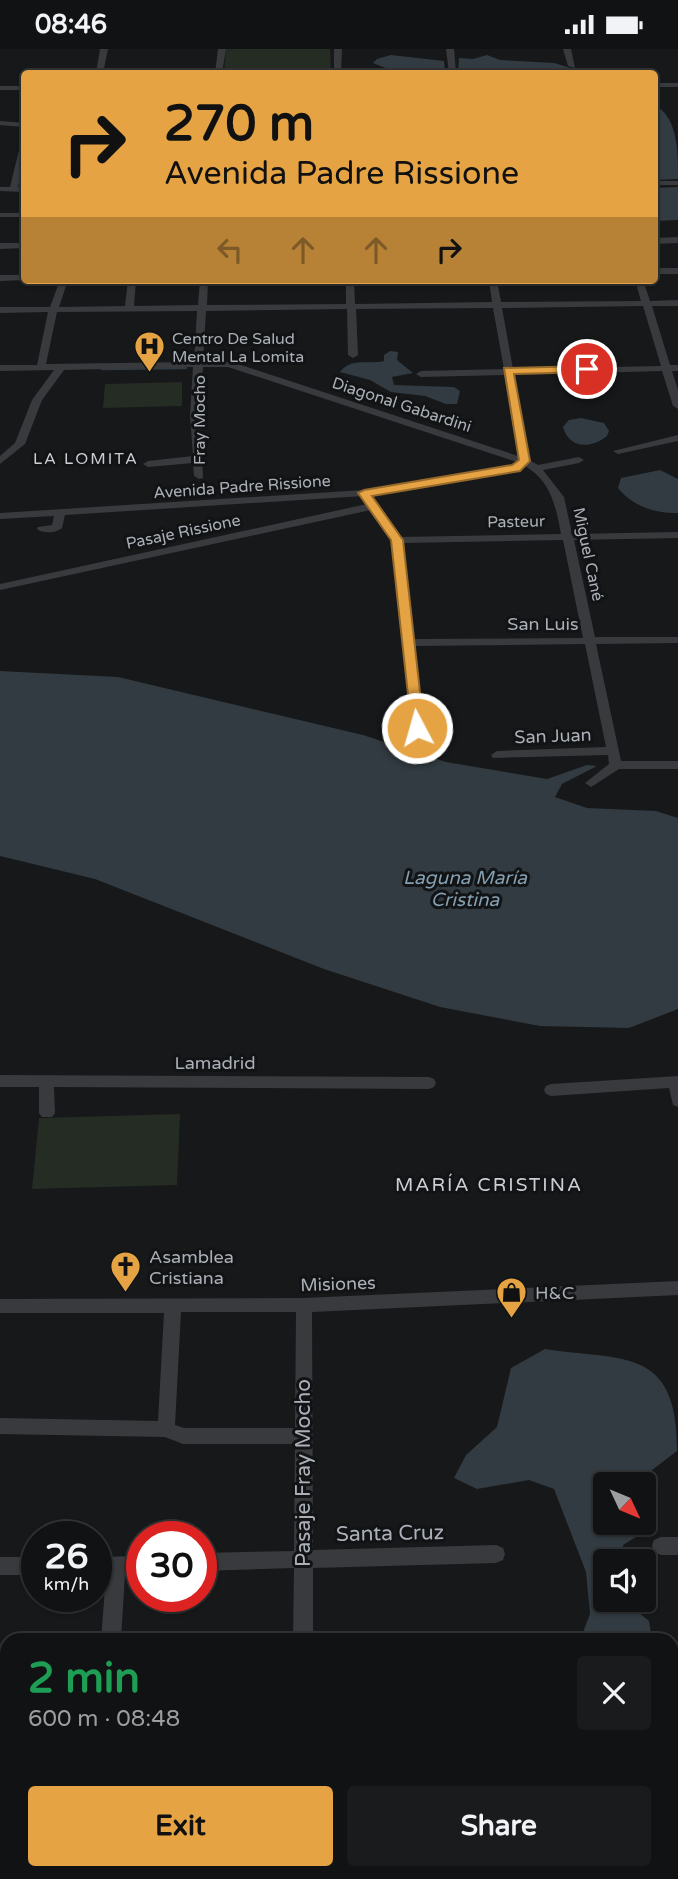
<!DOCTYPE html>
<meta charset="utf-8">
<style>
body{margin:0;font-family:"Varela Round",sans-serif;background:#1a1b1c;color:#f1f3f6;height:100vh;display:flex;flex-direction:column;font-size:26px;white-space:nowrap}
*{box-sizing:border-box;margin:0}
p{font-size:23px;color:#9c9ea0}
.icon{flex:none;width:38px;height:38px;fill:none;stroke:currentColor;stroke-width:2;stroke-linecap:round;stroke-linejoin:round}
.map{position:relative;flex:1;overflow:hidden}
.panel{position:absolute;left:0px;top:1584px;width:679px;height:247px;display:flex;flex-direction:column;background:#111213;border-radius:21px 21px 0 0;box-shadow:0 2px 5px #0004,0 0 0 2px #303233}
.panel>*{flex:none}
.banner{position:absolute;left:21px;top:21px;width:637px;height:214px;border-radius:7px;box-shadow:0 2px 5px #0004,0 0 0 2px #303233;background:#e5a343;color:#111;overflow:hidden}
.needle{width:46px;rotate:134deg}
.tools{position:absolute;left:593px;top:1423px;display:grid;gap:14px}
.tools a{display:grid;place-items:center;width:63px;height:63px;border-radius:7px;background:#111213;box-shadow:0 2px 5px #0004,0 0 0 2px #303233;font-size:35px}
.speed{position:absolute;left:21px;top:1472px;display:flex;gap:14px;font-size:35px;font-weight:700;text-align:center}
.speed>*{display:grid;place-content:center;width:91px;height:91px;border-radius:50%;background:#111213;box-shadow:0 2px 5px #0004,0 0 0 2px #303233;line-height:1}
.speed small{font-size:18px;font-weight:400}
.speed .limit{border:10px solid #d22;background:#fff;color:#111}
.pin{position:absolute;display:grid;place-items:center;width:60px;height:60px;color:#fff;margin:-30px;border:4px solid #fff;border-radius:50%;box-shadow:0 2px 7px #0007}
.me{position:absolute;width:77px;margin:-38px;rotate:354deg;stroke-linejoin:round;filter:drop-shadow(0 0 5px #0008)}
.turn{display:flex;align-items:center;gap:24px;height:147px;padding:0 28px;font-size:32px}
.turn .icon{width:91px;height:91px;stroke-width:2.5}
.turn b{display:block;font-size:49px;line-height:60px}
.lanes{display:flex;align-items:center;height:66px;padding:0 28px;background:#0003;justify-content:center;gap:35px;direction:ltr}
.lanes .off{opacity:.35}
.round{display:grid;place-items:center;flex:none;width:74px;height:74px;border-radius:7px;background:#1a1b1c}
.overview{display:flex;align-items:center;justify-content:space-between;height:119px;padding:0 28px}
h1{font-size:42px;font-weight:700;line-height:52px;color:#1e9e55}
.cta{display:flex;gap:14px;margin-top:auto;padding:14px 28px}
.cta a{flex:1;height:80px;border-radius:7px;background:#e5a343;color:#111;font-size:28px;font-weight:700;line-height:80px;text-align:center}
.cta a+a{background:#1a1b1c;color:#f1f3f6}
.status{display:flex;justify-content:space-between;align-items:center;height:49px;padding:0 35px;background:#111213;direction:ltr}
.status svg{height:19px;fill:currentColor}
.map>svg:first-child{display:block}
</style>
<div class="status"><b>08:46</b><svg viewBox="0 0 49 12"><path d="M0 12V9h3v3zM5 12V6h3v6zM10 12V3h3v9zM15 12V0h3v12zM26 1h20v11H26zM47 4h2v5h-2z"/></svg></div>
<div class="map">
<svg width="678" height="1830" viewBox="0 0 678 1830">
<rect width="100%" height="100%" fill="#171819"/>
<g fill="#242c24">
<polygon points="226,0 330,0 331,24 224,24"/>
<polygon points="182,333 182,357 103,359 105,335"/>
<polygon points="180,1065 177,1136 32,1140 39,1069"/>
</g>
<g fill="#313b41">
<polygon points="391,6 444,12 445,22 458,22 459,9 473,10 487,6 500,11 554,14 584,23 606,24 392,24 388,20 373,14 377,10"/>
<path d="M 654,56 C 678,67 678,103 678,130 L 655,131 Z"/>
<polygon points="678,138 678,171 655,172 655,139"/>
<path d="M 390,302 L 398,303 L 397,311 L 413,324 L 392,328 L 394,336 L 454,338 L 460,342 L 457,355 L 446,355 L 425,347 L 391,343 L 370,331 L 340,323 C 351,308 368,316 384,312 L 384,306 Z"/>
<path d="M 581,369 L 604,374 L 609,382 L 607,387 C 591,400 569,400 563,378 L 569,371 Z"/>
<path d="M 660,421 L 678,430 L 678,464 C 656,465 632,457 618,439 L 621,429 Z"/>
<polygon points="0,622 118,628 363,686 446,713 547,730 587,716 597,717 562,735 555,748 587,759 656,762 678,769 678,960 629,979 540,977 440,958 324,920 95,830 0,807"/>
<path d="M 545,1300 C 621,1312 678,1296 677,1402 L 652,1421 L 644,1451 L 644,1435 L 606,1435 L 606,1474 L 644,1474 L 644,1464 L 649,1480 L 623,1496 L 624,1512 L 606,1512 L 606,1550 L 630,1551 L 632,1558 L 649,1572 L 652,1590 L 580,1591 L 590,1565 L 586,1523 L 554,1440 L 529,1431 L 477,1440 L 454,1429 L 466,1406 L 497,1378 L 511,1319 Z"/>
</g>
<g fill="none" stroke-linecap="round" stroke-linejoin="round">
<polyline stroke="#313b41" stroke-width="2.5" points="102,320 186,319"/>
<g fill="#393a3e" fill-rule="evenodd">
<polygon points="100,0 108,0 103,24 96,24"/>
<polygon points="218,0 226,0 222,24 215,24"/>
<polygon points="334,0 342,0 341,24 334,24"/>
<polygon points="446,0 454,0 456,24 449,24"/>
<polygon points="563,0 571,0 575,19 568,17"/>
<rect x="654" y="34" width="24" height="4"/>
<rect x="0" y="37" width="24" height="4"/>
<polygon points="0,72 24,74 24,78 0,76"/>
<polygon points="24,95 24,112 18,138 24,139 24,143 0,142 0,138 10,138 20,97"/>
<rect x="654" y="132" width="24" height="4"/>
<rect x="0" y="164" width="24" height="4"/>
<polygon points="678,188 678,194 654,195 654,189"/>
<polygon points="0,194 24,194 24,199 0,200"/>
<rect x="654" y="219" width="24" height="6"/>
<polygon points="0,226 24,226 24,231 27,231 0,232"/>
<path d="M 60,231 L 68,231 L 59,258 L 125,257 L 128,231 L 136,231 L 134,257 L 198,256 L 200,231 L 208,231 L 207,256 L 346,255 L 346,231 L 354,231 L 355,255 L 492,253 L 489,231 L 497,231 L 501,253 L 641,252 L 635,231 L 643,231 L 650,252 L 678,251 L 678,257 L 652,257 L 670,316 L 678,316 L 678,322 L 672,322 L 678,341 L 678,360 L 673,357 L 662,322 L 514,326 L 529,411 L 538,416 L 579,408 L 584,411 L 579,414 L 543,421 L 564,448 L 572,485 L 678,483 L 678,489 L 574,491 L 595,588 L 678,588 L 678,594 L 596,595 L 621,712 L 678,712 L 678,720 L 619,720 L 591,738 L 585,734 L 609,715 L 608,706 L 493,709 L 491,706 L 497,702 L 606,698 L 585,595 L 414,597 L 423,679 L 417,683 L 413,682 L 392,491 L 371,461 L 0,541 L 0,535 L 367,455 L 364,451 L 369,448 L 373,449 L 400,488 L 561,485 C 556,458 551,432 525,417 L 516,422 L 364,447 L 65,466 L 62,479 C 57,484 42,485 37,480 L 38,478 L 52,476 L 54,467 L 0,470 L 0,464 L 364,441 L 513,416 L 517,413 L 228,318 L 203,318 L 200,366 L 203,429 L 199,430 L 194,427 L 193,414 L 148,418 L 143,415 L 148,412 L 193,407 L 190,366 L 193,318 L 64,321 L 42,351 L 25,395 L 0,415 L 0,407 L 15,394 L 32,351 L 54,321 L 0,322 L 0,316 L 37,316 L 48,263 L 0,264 L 0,258 L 50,258 ZM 643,257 L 661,317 L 513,320 L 502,259 ZM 493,259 L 504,320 L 421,322 L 416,325 L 421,328 L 504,326 L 518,407 L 232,313 L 203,313 L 206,262 L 347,260 L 348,306 L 353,309 L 358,306 L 356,260 ZM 197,262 L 194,313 L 46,315 L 57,263 ZM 563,491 L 583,589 L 413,590 L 403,494 Z"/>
<polygon points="678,386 678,392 618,405 613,402"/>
<polygon points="0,1026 429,1028 434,1030 436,1034 434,1038 429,1040 54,1038 55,1064 52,1068 42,1068 39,1064 39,1038 0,1038"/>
<polygon points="678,1027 678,1058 673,1056 669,1039 551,1047 546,1045 544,1041 546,1037 551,1035"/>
<path d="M 678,1232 L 678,1246 L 312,1263 L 313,1501 L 496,1496 L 503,1499 L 505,1505 L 503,1511 L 496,1514 L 313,1519 L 313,1591 L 293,1591 L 294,1519 L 201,1522 L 201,1504 L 294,1502 L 295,1395 L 183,1395 L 165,1388 L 0,1385 L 0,1369 L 158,1372 L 164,1264 L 0,1264 L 0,1250 L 304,1249 ZM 181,1263 L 296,1263 L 295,1379 L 184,1379 L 175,1376 Z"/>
<polygon points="661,1488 678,1488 678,1506 661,1506 654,1503 652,1497 654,1491"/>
<polygon points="142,1507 142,1525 125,1525 121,1591 101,1591 106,1526 96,1526 96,1508"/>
<rect x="0" y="1508" width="37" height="18"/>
<rect x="672" y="1681" width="6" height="20"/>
<rect x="0" y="1684" width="7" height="20"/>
<rect x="87" y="1824" width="20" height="6"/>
<rect x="295" y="1824" width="20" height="6"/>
<rect x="492" y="1824" width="20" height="6"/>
</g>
</g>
<polygon fill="#e5a343" stroke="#956a2c" stroke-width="2" points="587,317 592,320 590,323 514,325 530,412 520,422 372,447 403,491 424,679 422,682 412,682 391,491 358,444 364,441 512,416 519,411 504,319"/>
<defs>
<symbol id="hospital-pin" viewBox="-11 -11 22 30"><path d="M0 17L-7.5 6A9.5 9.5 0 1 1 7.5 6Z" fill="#e5a343" stroke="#121314"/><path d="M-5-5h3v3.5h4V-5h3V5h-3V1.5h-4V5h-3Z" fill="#111"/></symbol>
<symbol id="church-pin" viewBox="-11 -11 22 30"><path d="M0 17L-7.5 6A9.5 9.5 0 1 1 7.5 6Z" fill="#e5a343" stroke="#121314"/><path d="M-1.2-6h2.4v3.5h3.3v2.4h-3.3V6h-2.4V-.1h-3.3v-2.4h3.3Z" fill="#111"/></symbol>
<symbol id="shop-pin" viewBox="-11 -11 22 30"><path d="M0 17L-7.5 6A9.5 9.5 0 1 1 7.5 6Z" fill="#e5a343" stroke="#121314"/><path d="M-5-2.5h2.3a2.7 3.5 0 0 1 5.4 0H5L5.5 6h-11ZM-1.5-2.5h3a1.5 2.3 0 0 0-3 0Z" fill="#111"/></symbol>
</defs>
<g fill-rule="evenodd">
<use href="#hospital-pin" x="132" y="280" width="35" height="47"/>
<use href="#church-pin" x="108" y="1200" width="35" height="47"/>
<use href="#shop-pin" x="494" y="1226" width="35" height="47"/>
</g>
<g text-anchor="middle" stroke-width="6" stroke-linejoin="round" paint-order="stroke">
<g font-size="16" fill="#abb0b8" stroke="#121314" text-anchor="start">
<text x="172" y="295">Centro De Salud<tspan x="172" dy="18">Mental La Lomita</tspan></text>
</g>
<g font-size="16" fill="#abb0b8" stroke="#121314">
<text transform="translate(402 355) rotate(18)" y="6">Diagonal Gabardini</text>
<text transform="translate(199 371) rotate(-90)" y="6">Fray Mocho</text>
<text transform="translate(242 437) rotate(-4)" y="6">Avenida Padre Rissione</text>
<text transform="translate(516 472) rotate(-1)" y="6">Pasteur</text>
<text transform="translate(183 482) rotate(-12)" y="6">Pasaje Rissione</text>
<text transform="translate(589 505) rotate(78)" y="6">Miguel Cané</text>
</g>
<g font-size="16" letter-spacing="2" fill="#cbced5" stroke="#121314">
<text x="86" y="415">LA LOMITA</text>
</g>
<g font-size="18" fill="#abb0b8" stroke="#121314">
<text x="543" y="581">San Luis</text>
<text transform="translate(553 687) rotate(-2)" y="6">San Juan</text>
<text x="215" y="1020">Lamadrid</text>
<text transform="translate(338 1235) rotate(-2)" y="6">Misiones</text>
</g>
<g font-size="18" fill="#abb0b8" stroke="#121314" text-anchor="start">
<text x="149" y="1214">Asamblea<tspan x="149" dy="21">Cristiana</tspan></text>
<text x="535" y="1250">H&amp;C</text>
</g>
<g font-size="19" font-style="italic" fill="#849fb1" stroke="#121314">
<text x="465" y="835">Laguna María<tspan x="465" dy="22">Cristina</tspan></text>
</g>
<g font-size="19" letter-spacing="2" fill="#cbced5" stroke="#121314">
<text x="489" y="1142">MARÍA CRISTINA</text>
</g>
<g font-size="21" fill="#abb0b8" stroke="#121314">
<text transform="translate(303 1424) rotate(-90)" y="7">Pasaje Fray Mocho</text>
<text transform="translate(390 1484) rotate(-1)" y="7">Santa Cruz</text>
</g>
</g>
</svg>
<div class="tools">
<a><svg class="needle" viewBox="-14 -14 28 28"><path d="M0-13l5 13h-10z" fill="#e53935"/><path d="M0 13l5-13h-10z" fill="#9c9ea0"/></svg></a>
<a><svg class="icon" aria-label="sound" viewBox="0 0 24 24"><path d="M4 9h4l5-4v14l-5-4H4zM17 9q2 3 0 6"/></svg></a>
</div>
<div class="speed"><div>26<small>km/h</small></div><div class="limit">30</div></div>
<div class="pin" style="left:587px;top:320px;background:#d93025"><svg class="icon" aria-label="arrive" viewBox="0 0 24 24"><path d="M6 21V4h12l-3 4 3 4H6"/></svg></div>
<svg class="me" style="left:417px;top:679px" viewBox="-20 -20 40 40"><circle r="17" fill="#e5a343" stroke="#fff" stroke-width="3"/><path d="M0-11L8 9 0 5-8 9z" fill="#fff"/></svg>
<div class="banner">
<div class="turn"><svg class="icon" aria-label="right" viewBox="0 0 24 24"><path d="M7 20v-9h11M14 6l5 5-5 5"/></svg><div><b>270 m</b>Avenida Padre Rissione</div></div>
<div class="lanes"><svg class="icon off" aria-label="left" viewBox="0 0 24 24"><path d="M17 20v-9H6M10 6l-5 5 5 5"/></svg><svg class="icon off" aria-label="ahead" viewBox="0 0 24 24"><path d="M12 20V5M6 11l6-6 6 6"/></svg><svg class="icon off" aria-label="ahead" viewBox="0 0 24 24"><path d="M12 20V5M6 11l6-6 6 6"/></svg><svg class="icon" aria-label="right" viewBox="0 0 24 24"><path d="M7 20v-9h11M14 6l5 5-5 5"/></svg></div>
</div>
<section class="panel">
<div class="overview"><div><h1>2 min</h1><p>600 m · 08:48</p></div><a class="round"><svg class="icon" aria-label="close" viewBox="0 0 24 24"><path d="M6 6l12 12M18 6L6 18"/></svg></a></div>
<div class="cta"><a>Exit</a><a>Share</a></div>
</section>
</div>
